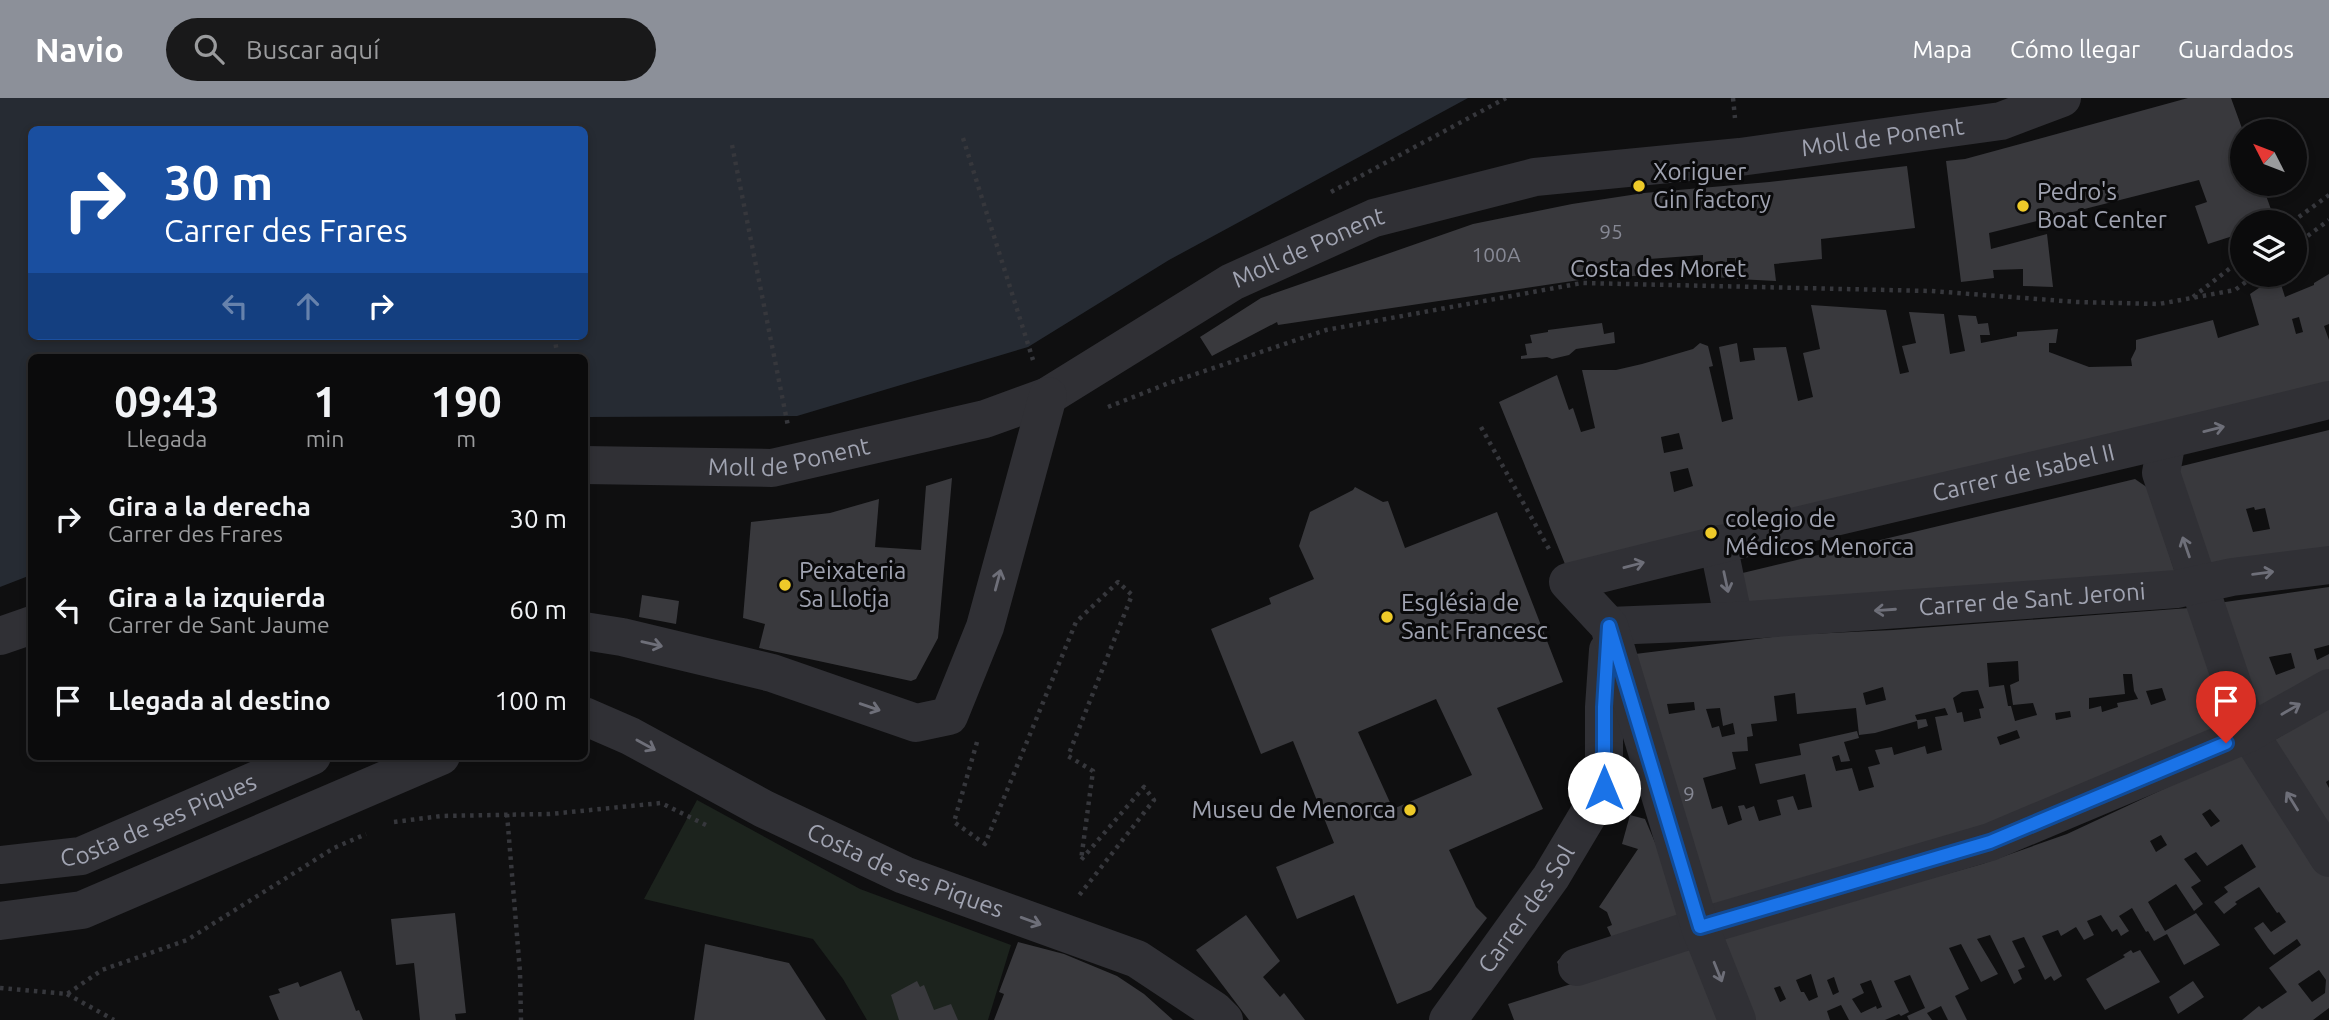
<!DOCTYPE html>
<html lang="es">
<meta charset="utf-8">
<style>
body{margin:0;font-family:Ubuntu,sans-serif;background:#19191a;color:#f1f3f6;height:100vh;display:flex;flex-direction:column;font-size:26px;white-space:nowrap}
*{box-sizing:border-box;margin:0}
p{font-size:23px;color:#9a9b9d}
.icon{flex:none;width:38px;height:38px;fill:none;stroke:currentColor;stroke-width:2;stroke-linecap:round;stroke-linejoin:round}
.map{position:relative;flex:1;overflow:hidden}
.side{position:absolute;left:28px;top:256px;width:560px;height:406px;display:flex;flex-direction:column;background:#0b0b0c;border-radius:10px;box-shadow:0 4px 10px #0003,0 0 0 2px #2b2b2d}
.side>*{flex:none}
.guide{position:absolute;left:28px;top:28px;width:560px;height:214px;border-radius:10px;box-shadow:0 4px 10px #0003,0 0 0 2px #2b2b2d;background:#1a4fa0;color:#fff;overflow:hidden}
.needle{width:46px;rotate:312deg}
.controls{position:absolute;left:2230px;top:21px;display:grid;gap:14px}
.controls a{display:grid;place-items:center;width:77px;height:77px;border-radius:50%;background:#0b0b0c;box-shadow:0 4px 10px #0003,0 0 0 2px #2b2b2d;font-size:35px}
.pin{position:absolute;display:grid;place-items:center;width:60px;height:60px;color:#fff;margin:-72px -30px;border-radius:50% 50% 50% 0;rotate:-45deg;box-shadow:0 0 7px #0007}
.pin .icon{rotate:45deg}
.me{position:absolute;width:77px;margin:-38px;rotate:0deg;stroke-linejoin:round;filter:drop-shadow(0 0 5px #0008)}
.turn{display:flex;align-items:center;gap:24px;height:147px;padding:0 21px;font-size:32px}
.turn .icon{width:91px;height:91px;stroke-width:2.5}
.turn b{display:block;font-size:49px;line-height:60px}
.lanes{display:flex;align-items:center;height:66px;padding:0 21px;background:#0003;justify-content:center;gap:35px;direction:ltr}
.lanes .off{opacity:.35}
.eta{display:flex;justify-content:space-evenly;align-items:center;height:119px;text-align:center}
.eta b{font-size:42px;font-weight:700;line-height:49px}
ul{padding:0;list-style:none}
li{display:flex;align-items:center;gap:21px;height:91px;padding:0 21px}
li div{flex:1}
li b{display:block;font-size:26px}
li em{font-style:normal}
header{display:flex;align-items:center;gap:42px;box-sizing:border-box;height:98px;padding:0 35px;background:#8c9099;color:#fff}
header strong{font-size:33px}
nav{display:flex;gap:38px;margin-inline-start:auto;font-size:24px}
.search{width:490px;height:63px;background:#19191a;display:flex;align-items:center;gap:18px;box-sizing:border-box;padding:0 24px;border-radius:38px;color:#9a9b9d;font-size:26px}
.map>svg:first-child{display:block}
</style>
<header>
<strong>Navio</strong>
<div class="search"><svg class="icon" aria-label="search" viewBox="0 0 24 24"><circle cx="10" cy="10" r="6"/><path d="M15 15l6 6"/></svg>Buscar aquí</div>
<nav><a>Mapa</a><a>Cómo llegar</a><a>Guardados</a></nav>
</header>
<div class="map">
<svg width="2329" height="922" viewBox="0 0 2329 922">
<rect width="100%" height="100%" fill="#0f0f10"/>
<polygon fill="#1c231d" points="697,702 860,791 1011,847 988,922 867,922 843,881 813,841 644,801"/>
<path fill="#262b33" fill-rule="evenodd" d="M 0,0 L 1468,0 L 1169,162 L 1028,249 L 797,318 L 585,319 L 584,259 L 32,259 L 31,477 L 0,489 ZM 32,32 L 584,32 L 584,238 L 32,238 Z"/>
<g fill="#39393d" fill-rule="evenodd">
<polygon points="2188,0 2231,0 2243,33 2242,86 2262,86 2274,120 2267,124 2242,124 2242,135 2208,146 2195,108 2207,104 2199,82 1989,135 1991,151 2047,136 2053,189 2023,188 2023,171 1993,172 1994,180 1961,184 1946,63 1965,61"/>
<polygon points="1907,68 1915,130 1821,141 1822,161 1774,166 1776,183 1737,181 1735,160 1727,160 1727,180 1703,178 1703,157 1649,161 1650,177 1586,181 1278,227 1277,224 1212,258 1200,239 1261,200 1473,126 1572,106 1644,95 1769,84"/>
<path d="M 2329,176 L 2329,226 L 2324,228 L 2329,242 L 2329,289 L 1567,471 L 1499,304 L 1557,277 L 1569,312 L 1573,310 L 1581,334 L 1595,330 L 1582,272 L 1616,272 L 1642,266 L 1693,251 L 1700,245 L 1708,248 L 1713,268 L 1709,269 L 1722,324 L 1733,321 L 1719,249 L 1737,245 L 1740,264 L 1755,262 L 1753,250 L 1786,249 L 1798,303 L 1813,299 L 1803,255 L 1820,251 L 1811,207 L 1886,212 L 1900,276 L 1909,274 L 1902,248 L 1916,245 L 1909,214 L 1944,216 L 1950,256 L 1965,253 L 1958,217 L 1976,218 L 1978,226 L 1988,225 L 1990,237 L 1980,237 L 1981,245 L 2017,238 L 2017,234 L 2058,231 L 2056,245 L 2049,245 L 2049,254 L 2089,269 L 2132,268 L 2131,261 L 2136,251 L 2136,242 L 2213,222 L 2218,240 L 2259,227 L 2250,196 L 2278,177 L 2285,199 L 2314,187 L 2314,185 ZM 2299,219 L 2303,234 L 2296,236 L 2292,221 ZM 1679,335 L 1683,351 L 1664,355 L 1661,339 ZM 1688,370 L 1693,388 L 1674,394 L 1670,374 Z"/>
<polygon points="1602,225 1604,236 1614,234 1615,245 1576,251 1569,257 1552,261 1547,259 1521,261 1521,258 1527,257 1525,246 1532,245 1530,237 1548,234 1548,232"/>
<path d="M 2329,332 L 2329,462 L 2206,477 L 2178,369 ZM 2254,409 L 2255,412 L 2265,410 L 2270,431 L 2253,434 L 2246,411 Z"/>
<polygon points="952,380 938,540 916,581 911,583 759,550 765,526 743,520 751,424 830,415 879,401 875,449 921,452 926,388"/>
<polygon points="2135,381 2148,390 2177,481 1740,518 1730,478"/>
<path d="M 1355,389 L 1383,404 L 1388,403 L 1405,450 L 1497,414 L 1563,584 L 1497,610 L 1543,711 L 1449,752 L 1476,809 L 1487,820 L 1431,892 L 1397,906 L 1354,797 L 1297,821 L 1276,769 L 1334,745 L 1293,643 L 1261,656 L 1211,531 L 1271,506 L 1269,500 L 1314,481 L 1299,448 L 1310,414 L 1353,392 ZM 1436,601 L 1472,677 L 1393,711 L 1358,634 Z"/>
<path d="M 2329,489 L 2329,547 L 2314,551 L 2317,562 L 2329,556 L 2329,586 L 2259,626 L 2218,505 ZM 2291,555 L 2295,570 L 2276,577 L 2269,559 Z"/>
<polygon points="642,497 679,503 676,526 639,519"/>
<path d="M 2189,510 L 2235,632 L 2040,709 L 1712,814 L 1627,557 L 1788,537 L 1893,532 ZM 2018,563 L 2019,583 L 2010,587 L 2013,607 L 2033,605 L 2037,617 L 2015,623 L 2011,608 L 2008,608 L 2004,587 L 1989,589 L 1987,565 ZM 2123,576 L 2132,576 L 2134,593 L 2138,601 L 2117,605 L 2118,609 L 2102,614 L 2101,608 L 2089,611 L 2089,600 L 2125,596 ZM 1883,589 L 1886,602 L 1866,607 L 1863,595 ZM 2162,590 L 2166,602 L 2151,607 L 2146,593 ZM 1978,592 L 1984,610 L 1979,611 L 1981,620 L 1964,624 L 1962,614 L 1957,615 L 1953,600 L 1962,594 ZM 1795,595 L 1797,616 L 1856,610 L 1859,637 L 1875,635 L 1917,623 L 1918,631 L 1928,628 L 1926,621 L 1917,622 L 1915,617 L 1945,610 L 1948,617 L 1935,619 L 1942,652 L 1927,656 L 1925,648 L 1894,657 L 1892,649 L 1875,652 L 1880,666 L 1868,669 L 1874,689 L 1859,693 L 1852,670 L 1836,673 L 1832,659 L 1839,657 L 1841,664 L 1850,663 L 1844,644 L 1859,640 L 1857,633 L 1799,646 L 1801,657 L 1755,666 L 1760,686 L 1805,676 L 1812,709 L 1798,712 L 1793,698 L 1777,702 L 1781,717 L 1759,723 L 1754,708 L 1746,711 L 1744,707 L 1738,708 L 1742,722 L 1728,727 L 1722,708 L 1712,711 L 1703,680 L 1736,671 L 1732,654 L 1748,653 L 1747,639 L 1753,638 L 1751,626 L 1777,623 L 1774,598 ZM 1694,604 L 1695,612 L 1669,616 L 1667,606 ZM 1720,610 L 1723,628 L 1733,625 L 1735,636 L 1722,639 L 1719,628 L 1712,630 L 1706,611 ZM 2070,613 L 2071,619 L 2056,622 L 2055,615 ZM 2017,632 L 2020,640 L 2000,647 L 1997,639 Z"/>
<polygon points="2329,610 2329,682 2326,684 2329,690 2329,740 2269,645"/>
<path d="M 2248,649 L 2329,773 L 2329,910 L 2313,922 L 2242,922 L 2259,908 L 2262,911 L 2287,894 L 2269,870 L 2301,847 L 2297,841 L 2274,857 L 2268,850 L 2254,830 L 2263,824 L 2271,834 L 2286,824 L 2279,814 L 2277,815 L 2259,789 L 2235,804 L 2237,806 L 2224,816 L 2214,804 L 2228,794 L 2224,789 L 2256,769 L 2242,746 L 2207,768 L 2196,754 L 2184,761 L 2201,783 L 2191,789 L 2203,806 L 2194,813 L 2176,786 L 2148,804 L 2165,833 L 2196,815 L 2220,847 L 2184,867 L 2167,836 L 2154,843 L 2148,833 L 2146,834 L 2132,810 L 2119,818 L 2129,833 L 2121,838 L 2117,831 L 2112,834 L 2101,817 L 2087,823 L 2094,837 L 2084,842 L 2076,829 L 2061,838 L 2058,832 L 2042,838 L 2062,878 L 2054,883 L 2051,878 L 2045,882 L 2024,839 L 2012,843 L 2025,869 L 2018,872 L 2022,881 L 2014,886 L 1990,837 L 1977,841 L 1998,876 L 1981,884 L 1961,846 L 1949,850 L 1969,891 L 1955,898 L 1967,922 L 1948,922 L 1941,908 L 1927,915 L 1932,922 L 1909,922 L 1907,918 L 1925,910 L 1910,877 L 1894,883 L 1909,914 L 1901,918 L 1899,916 L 1885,922 L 1849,922 L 1841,907 L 1827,913 L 1830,922 L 1752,922 L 1722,839 L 1982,766 L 2067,736 L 2226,662 ZM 2210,711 L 2220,723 L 2211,729 L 2202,716 ZM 2161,737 L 2167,747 L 2156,754 L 2150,743 ZM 2319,872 L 2326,882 L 2325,895 L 2312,904 L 2298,886 ZM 1811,876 L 1818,899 L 1809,903 L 1804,894 L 1801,894 L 1796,882 ZM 1834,879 L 1839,894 L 1833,897 L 1827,882 ZM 1871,882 L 1882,909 L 1877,911 L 1876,908 L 1861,915 L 1852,901 L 1864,895 L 1860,886 ZM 1780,888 L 1786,901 L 1780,904 L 1774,890 Z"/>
<polygon points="1630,717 1645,721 1691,829 1560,870 1557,864 1564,856 1612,840 1607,829 1612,827 1607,814 1599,809 1638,751 1622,746"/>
<polygon points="455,815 466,915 455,916 456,922 420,922 414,865 396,867 391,821"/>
<polygon points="1246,817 1280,863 1263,879 1280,899 1284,895 1305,922 1249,922 1196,852"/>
<polygon points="1018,844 1064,856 1117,878 1144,896 1173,922 994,922 1004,896 999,894"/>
<polygon points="705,846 789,865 826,922 694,922"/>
<polygon points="1697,846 1725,922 1514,922 1508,906"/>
<polygon points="2131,852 2133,855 2140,852 2160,884 2105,912 2086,881 2125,859 2123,857"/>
<polygon points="341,873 356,913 359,912 363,922 279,922 269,898 280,895 278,891 298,884 300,889"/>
<polygon points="917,883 920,889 924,887 934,912 951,906 958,922 899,922 891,897"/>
<polygon points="2193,883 2204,899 2178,916 2169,899"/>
</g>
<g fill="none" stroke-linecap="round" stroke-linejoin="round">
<g stroke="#36373c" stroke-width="4.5" stroke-dasharray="3.5 5" stroke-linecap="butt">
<polyline points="1733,0 1735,20"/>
<polyline points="963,40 1033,262"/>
<polyline points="732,47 788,328"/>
<polyline points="1331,94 1506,0"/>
<polyline points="2292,124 2329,97"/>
<polyline points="2294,148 2329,122"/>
<polyline points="2193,199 2242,161"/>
<polyline points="554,238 558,259"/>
<polyline points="1108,309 1169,285 1326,232 1582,185 1931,193 2077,204 2159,206 2235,192 2255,177"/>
<polyline points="1481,329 1549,451"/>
<polyline points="977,644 954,724 985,746 1076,524 1118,484 1132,497 1068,658 1093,673 1081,762 1144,689 1154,702 1077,800"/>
<polyline points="507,716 520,874 521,922"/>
<polyline points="394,724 441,718 550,716 661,705 708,728"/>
<polyline points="0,890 67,896 102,872 187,842 334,750 366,736"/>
<polyline points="67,896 114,922"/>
</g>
<g stroke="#303035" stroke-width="38">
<polyline points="2167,342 2161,375 2249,635 2329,760"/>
<path id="s1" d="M 584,367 L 772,370 L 985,321 L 1048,298 L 1232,184 L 1374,120 L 1535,79 L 1740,59 L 2001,23 L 2062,0"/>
<polyline points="1718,446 1734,523"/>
<path id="s2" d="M 1609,528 L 1734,523 L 2177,491 L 2232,479 L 2329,467"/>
<polyline points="584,533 622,539 772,575 916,625 949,618 985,529 1048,298"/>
<polyline points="0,538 32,527"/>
<path id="s3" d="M 584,618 L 630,638 L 764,711 L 904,777 L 1137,861 L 1214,912 L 1224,922"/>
<path id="s4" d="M 0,767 L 81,758 L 312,658"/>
<polyline points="0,823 82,812 441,658"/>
<polyline points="1577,869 1700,829 1990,744 2249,635 2329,590"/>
<path id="s5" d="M 1448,922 L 1551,779 L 1604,690 L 1604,609 L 1608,552"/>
<path id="s6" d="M 1737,922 L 1700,829 L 1609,528 L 1568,484 C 1821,419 2076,365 2329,302"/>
</g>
</g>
<defs><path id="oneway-shaft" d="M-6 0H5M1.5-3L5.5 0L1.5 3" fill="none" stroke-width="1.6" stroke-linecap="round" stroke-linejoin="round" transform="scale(1.75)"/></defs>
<g stroke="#6e6f79">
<use href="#oneway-shaft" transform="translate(2214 331) rotate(-14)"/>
<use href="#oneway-shaft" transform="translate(2186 449) rotate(-109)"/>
<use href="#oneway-shaft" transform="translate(1634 467) rotate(-15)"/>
<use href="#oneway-shaft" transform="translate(2263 475) rotate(-7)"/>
<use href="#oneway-shaft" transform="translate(998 482) rotate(-75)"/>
<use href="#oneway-shaft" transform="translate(1726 484) rotate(78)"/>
<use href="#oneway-shaft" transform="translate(1885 512) rotate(176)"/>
<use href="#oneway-shaft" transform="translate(652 546) rotate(13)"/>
<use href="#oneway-shaft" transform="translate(870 609) rotate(19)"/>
<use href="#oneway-shaft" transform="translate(2291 611) rotate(-30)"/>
<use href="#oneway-shaft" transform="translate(646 647) rotate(29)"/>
<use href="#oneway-shaft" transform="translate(2292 703) rotate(-122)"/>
<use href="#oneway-shaft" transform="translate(1031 823) rotate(20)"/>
<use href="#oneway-shaft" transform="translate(1718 874) rotate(68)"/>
</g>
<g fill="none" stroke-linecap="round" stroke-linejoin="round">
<defs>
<polyline id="route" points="1604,690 1604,609 1609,528 1700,829 1990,744 2226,645"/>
</defs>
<use href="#route" stroke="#114b97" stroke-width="18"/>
<use href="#route" stroke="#1a73e8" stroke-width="12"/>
</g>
<g fill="#eeca29" stroke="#0a0a0b" stroke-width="2.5">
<circle cx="1639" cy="88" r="7"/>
<circle cx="2023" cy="108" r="7"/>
<circle cx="1711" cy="435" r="7"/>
<circle cx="785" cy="487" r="7"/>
<circle cx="1387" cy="519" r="7"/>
<circle cx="1410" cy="712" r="7"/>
</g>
<g text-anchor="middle" stroke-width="6" stroke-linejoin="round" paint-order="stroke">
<g font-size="21" fill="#868894">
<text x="1611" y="141">95</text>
<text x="1496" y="164">100A</text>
<text x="1689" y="703">9</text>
</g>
<g font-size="24" fill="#a0a3b1" stroke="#0a0a0b">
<text dy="8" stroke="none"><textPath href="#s1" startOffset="1362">Moll de Ponent</textPath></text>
<text dy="8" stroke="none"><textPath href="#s1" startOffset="774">Moll de Ponent</textPath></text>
<text x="1658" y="179">Costa des Moret</text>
<text dy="8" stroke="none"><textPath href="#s1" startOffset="206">Moll de Ponent</textPath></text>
<text dy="8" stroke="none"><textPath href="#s6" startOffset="943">Carrer de Isabel II</textPath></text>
<text dy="8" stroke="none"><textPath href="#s2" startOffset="424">Carrer de Sant Jeroni</textPath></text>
<text dy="8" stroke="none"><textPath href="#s4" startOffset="166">Costa de ses Piques</textPath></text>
<text dy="8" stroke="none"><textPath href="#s3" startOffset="357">Costa de ses Piques</textPath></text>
<text dy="8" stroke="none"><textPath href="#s5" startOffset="136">Carrer des Sol</textPath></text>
</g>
<g font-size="24" fill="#a0a3b1" stroke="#0a0a0b" text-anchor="start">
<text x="1653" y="82">Xoriguer<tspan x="1653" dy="28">Gin factory</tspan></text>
<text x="2037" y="102">Pedro's<tspan x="2037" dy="28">Boat Center</tspan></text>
<text x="1725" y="429">colegio de<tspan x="1725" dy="28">Médicos Menorca</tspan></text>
<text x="799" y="481">Peixateria<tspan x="799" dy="28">Sa Llotja</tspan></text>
<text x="1401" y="513">Església de<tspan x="1401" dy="28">Sant Francesc</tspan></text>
<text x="1396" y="720" text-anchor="end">Museu de Menorca</text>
</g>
</g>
</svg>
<div class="controls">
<a><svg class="needle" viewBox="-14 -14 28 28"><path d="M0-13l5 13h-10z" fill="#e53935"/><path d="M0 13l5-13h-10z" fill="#9a9b9d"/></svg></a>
<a><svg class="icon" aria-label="layers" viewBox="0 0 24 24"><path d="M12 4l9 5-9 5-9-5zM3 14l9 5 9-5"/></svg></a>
</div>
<div class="pin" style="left:2226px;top:645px;background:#d93025"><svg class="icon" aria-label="arrive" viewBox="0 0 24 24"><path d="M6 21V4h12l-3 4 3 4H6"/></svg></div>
<svg class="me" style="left:1604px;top:690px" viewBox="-20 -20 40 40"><circle r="19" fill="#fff"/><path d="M0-13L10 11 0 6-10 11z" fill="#1a73e8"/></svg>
<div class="guide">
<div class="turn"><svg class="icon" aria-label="right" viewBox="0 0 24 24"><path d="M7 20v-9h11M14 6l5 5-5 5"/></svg><div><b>30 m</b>Carrer des Frares</div></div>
<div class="lanes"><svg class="icon off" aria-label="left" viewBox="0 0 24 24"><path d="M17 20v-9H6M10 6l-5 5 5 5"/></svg><svg class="icon off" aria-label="ahead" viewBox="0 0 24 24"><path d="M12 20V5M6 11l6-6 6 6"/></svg><svg class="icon" aria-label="right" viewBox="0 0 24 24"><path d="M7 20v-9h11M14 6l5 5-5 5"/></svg></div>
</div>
<section class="side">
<div class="eta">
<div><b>09:43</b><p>Llegada</p></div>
<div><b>1</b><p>min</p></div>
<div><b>190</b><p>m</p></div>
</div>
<ul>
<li><svg class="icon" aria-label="right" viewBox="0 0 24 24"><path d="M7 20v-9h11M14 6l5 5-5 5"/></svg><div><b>Gira a la derecha</b><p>Carrer des Frares</p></div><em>30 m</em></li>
<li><svg class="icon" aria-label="left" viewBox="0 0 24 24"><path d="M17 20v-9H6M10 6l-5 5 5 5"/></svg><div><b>Gira a la izquierda</b><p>Carrer de Sant Jaume</p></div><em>60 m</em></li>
<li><svg class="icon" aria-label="arrive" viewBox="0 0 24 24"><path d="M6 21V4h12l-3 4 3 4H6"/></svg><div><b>Llegada al destino</b></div><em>100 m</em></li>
</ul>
</section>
</div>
